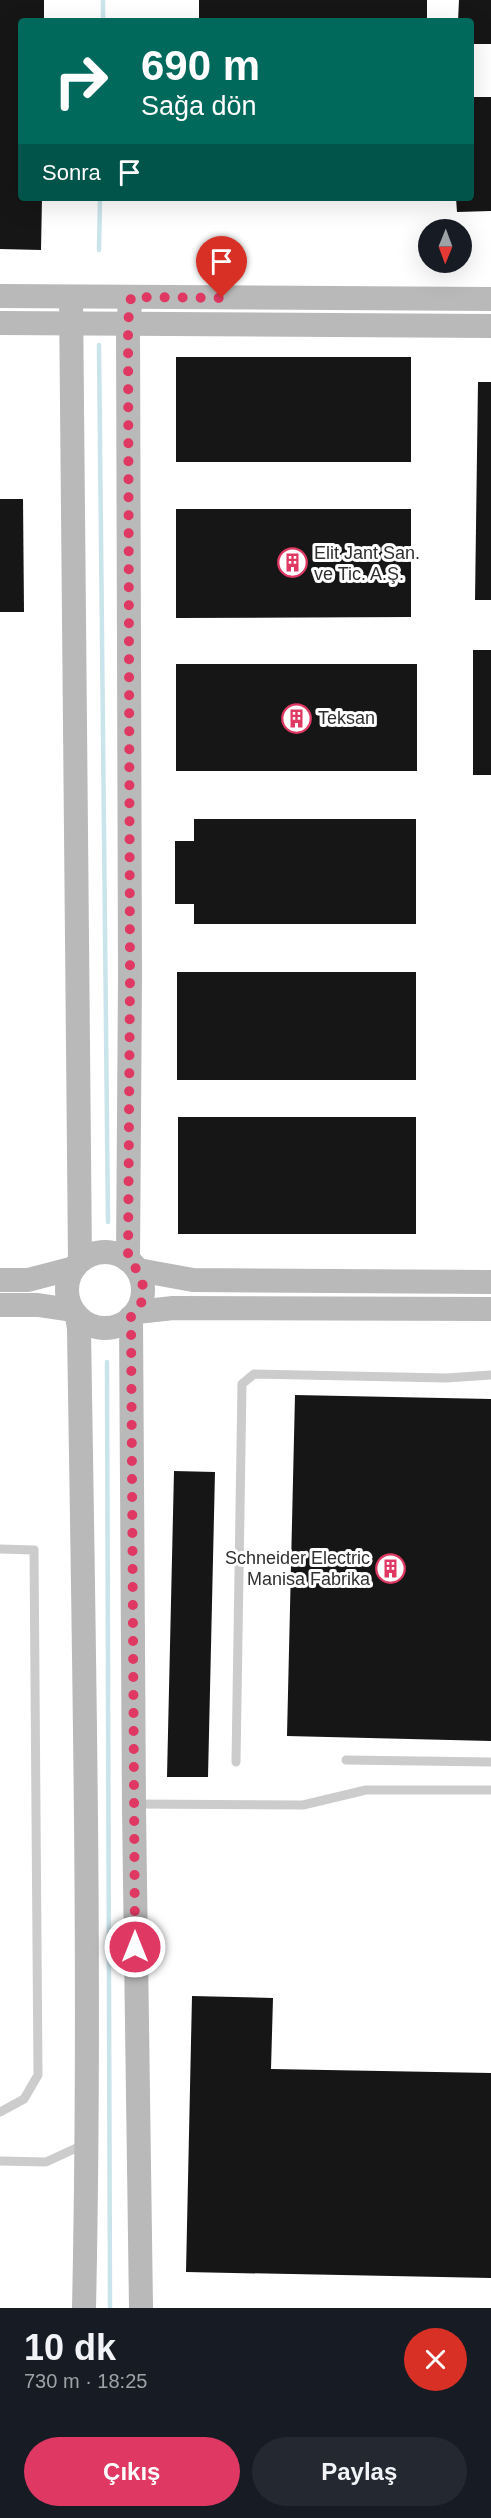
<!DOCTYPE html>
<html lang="tr">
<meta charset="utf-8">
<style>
body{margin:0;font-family:Helvetica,sans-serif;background:#242831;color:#f1f3f6;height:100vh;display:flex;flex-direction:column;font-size:22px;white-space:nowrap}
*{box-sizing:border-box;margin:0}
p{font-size:20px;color:#9ea1a6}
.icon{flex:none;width:33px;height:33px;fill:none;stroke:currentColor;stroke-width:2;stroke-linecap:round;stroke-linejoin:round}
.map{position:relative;height:2308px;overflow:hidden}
.drawer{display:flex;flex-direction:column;background:#171b24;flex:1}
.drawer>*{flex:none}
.guide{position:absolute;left:18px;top:18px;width:456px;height:183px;border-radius:6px;box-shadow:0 6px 24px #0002;background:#00695c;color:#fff;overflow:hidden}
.needle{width:39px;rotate:181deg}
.controls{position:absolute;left:418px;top:219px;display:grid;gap:12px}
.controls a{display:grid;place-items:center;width:54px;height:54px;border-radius:50%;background:#171b24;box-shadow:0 6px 24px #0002;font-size:30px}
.pin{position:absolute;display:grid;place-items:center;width:51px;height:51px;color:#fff;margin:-62px -26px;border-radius:50% 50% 50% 0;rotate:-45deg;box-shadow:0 0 6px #0007}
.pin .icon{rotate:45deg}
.me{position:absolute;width:66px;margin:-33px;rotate:0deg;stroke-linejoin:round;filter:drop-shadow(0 0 4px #0008)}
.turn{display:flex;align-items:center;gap:21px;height:126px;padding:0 24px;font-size:27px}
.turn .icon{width:78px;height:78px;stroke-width:2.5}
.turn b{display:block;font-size:42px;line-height:51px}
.then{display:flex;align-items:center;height:57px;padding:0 24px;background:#0003;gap:12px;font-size:22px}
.round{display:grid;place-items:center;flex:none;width:63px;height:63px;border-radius:32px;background:#242831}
.headline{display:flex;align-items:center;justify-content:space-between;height:102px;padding:0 24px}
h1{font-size:36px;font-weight:800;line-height:45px}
.cta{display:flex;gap:12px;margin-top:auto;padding:12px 24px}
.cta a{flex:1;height:69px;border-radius:36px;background:#df3862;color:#fff;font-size:24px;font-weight:800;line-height:69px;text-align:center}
.cta a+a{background:#242831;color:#f1f3f6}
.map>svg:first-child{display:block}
</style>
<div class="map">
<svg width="491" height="2308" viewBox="0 0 491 2308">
<rect width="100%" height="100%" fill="#fff"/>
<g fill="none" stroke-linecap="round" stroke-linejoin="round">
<g stroke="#cae4eb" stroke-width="4.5">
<polyline points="103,21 103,0"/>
<polyline points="99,250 100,198"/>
<polyline points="99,345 108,1222"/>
<polyline points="107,1362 110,2308"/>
</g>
</g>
<g fill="#161616">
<polygon points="0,0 44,0 44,21 21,21 21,198 42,198 41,250 0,249"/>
<rect x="199" y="0" width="228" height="21"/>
<polygon points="459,0 491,0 491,44 471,44 471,21 458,21"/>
<polygon points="471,97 491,97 491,211 457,212 456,198 471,198"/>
<rect x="176" y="357" width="235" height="105"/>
<polygon points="478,382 491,382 491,600 475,600"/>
<polygon points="0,499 23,499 24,612 0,612"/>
<polygon points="176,509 411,509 411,617 176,618"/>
<rect x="473" y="650" width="18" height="125"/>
<rect x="176" y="664" width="241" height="107"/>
<polygon points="194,819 416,819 416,924 194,924 194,904 175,904 175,841 194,841"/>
<rect x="177" y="972" width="239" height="108"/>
<rect x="178" y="1117" width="238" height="117"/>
<polygon points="295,1395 491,1399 491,1741 287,1736"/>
<polygon points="174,1471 215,1472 208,1777 167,1777"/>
<polygon points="192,1996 273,1998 271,2069 491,2073 491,2278 186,2272"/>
</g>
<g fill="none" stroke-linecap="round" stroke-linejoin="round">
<g stroke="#ccc" stroke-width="9">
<polyline points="0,1549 34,1550 38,2075 24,2099 0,2112"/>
<polyline points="346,1760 491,1762"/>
<polyline points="236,1762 242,1384 254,1374 446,1378 491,1375"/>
<polyline points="134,1804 303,1805 366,1790 491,1790"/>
<polyline points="0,2161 46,2162 85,2144"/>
</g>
<g stroke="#b9b9b9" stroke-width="24">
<polyline points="0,296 491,299"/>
<polyline points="71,297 80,1261"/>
<polyline points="0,323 491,326"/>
<circle cx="105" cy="1290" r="38"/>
<polyline points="128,1260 130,977 128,323 131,297"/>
<polyline points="138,1270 193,1280 491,1282"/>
<polyline points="0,1280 28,1280 74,1268"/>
<polyline points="0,1305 38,1305 72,1310"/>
<polyline points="137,1312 173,1308 491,1309"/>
<path d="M 77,1316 L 79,1329 C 84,1655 91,1982 84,2308"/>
<polyline points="131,1317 134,1810 141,2308"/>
</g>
</g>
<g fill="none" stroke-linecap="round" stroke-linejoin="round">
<path stroke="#df3862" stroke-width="10" stroke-dasharray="0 18" d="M 135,1947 L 131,1317 C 150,1301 145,1274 128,1260 L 130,977 L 128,323 L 131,297 L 222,298"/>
</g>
<defs>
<symbol id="building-ring" viewBox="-11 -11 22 22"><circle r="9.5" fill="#fff" stroke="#df3862" stroke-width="1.5"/><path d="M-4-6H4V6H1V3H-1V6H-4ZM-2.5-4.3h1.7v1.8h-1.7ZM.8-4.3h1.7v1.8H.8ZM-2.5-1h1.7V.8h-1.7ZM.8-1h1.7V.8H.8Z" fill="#df3862"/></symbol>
</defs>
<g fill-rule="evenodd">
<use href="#building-ring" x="276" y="546" width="33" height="33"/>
<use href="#building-ring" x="280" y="702" width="33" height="33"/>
<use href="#building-ring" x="374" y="1552" width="33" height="33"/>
</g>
<g text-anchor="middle" stroke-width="6" stroke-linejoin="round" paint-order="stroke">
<g font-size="18" fill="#2f2f2f" stroke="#fff" text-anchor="start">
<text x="314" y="559">Elit Jant San.<tspan x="314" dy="21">ve Tic. A.Ş.</tspan></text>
<text x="318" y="724">Teksan</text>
<text x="370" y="1564" text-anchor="end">Schneider Electric<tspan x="370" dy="21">Manisa Fabrika</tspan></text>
</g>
</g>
</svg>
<div class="controls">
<a><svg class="needle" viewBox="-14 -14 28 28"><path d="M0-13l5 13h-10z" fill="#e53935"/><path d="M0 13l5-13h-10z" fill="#9ea1a6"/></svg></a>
</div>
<div class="pin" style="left:222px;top:298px;background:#d93025"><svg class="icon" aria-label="arrive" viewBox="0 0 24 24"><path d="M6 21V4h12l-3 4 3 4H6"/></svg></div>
<svg class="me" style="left:135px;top:1947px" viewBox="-20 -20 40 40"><circle r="17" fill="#df3862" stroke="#fff" stroke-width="3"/><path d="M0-11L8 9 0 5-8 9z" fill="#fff"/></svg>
<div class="guide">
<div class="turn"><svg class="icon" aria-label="right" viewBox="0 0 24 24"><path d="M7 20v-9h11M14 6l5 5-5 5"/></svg><div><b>690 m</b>Sağa dön</div></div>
<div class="then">Sonra<svg class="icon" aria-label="arrive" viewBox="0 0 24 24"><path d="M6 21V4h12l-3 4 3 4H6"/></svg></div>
</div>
</div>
<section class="drawer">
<div class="headline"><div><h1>10 dk</h1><p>730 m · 18:25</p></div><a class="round" style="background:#d93025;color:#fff"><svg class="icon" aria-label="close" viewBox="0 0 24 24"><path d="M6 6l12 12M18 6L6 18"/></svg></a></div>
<div class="cta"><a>Çıkış</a><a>Paylaş</a></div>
</section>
